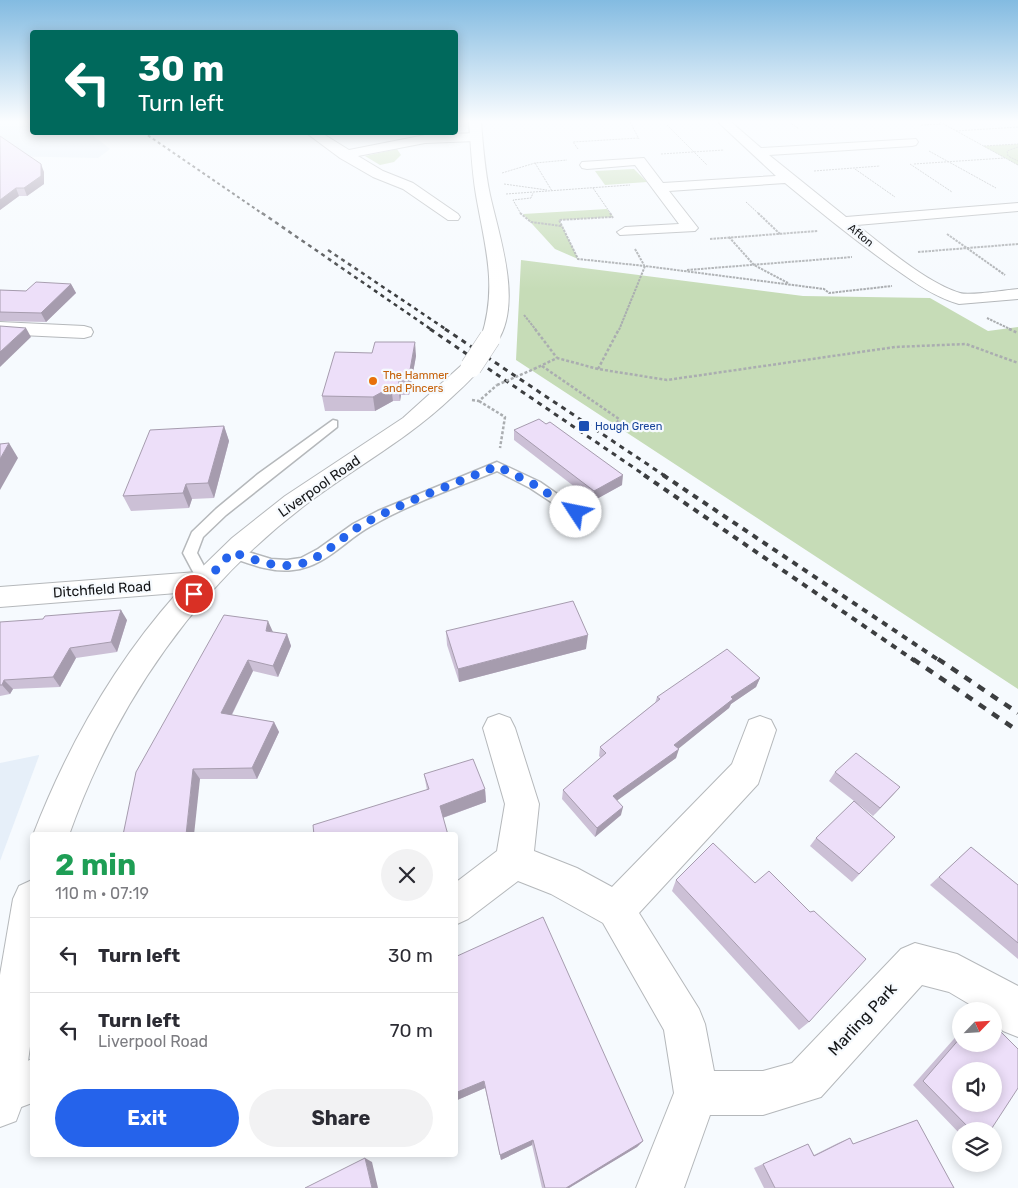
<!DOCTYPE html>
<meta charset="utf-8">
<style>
body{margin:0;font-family:Rubik,sans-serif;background:#f2f2f3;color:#2b2b33;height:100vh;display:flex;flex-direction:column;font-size:19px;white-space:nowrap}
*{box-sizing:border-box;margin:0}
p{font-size:16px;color:#7c7c81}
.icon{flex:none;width:28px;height:28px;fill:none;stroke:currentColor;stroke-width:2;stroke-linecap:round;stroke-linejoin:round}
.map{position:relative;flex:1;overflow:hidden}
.side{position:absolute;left:30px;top:832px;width:428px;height:325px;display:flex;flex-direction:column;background:#fff;border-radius:5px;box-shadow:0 2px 12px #0003}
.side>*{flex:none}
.banner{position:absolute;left:30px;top:30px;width:428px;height:105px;border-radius:5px;box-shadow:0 2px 12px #0003;background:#00695c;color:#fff;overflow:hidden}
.needle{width:32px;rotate:65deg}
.buttons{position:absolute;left:952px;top:1002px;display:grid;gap:10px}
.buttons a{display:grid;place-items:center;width:50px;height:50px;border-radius:50%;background:#fff;box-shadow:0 2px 12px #0003;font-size:25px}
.pin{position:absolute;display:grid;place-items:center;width:42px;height:42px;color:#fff;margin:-21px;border:2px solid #fff;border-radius:50%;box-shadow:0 1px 5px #0007}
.me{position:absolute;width:55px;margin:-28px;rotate:304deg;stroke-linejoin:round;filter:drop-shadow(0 0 4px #0008)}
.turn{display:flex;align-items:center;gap:18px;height:105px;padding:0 25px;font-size:22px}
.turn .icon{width:65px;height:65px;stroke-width:2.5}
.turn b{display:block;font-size:35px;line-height:42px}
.round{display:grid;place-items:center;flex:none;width:52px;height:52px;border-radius:26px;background:#f2f2f3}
.summary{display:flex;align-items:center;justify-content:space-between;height:85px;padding:0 25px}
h1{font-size:30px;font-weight:700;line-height:38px;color:#1e9e55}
.cta{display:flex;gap:10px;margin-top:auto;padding:10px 25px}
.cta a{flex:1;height:58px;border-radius:30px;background:#2563eb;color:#fff;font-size:20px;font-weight:700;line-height:58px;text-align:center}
.cta a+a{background:#f2f2f3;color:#2b2b33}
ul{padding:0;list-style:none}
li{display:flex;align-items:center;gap:15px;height:75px;padding:0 25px;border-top:1px solid #e1e1e2}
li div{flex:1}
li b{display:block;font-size:19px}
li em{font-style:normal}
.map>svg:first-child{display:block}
</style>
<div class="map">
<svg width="1018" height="1188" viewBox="0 0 1018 1188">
<rect width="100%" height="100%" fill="#f6fafe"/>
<g fill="#e6eff9">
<polygon points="0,126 32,126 32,132 90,133 110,149 98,158 0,156"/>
<polygon points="39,755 39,756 0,861 0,763"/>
</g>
<g fill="#c6dcb7">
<polygon points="1018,144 1018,165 983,146"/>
<polygon points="397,149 401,155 394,162 380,165 365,156"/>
<polygon points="634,169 647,182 605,185 595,171"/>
<polygon points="607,209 613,217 559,220 578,259 555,249 523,214"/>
<polygon points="521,260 803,296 930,298 988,331 1018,327 1018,689 516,360"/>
</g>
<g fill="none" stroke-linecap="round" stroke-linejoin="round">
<defs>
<g id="lane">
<polygon points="333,420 337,421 337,427 226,515 203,537 197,553 212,581 210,585 200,585 183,553 192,532 216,509 258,474"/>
<path d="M 497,462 L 540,482 L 583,512 L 576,517 L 571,515 L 530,488 L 497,471 C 455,488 411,503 371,526 C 345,540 325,567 293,570 C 271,573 248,563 227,556 L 225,552 L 232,547 L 271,559 L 287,560 L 301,558 L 318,549 L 353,524 L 378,511 Z"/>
</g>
<g id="street">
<path d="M 718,122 L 731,122 L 761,148 L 916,139 L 918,142 L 916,145 L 912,146 L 769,155 L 846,217 L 1018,203 L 1018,211 L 857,225 C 885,247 927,283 960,293 C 970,296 1006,290 1018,289 L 1018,299 L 959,304 C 940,299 921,287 904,275 C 863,247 824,215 785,183 L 669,191 L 698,228 L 695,231 L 620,235 L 617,232 L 625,227 L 679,224 L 635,165 L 587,169 L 582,168 L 580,165 L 582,162 L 644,158 L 663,183 L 776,176 Z"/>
<polygon points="305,132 320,132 349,150 425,135 476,133 482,137 476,141 425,143 358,156 383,171 413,183 458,214 460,217 458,220 448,220 403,189 373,177 340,158"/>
<polygon points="0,322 84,326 91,328 93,332 91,336 84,338 0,334"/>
<polygon points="499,714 510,718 515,728 539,804 534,851 577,868 612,887 732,764 749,720 760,716 771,720 776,730 758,784 639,913 699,1009 705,1024 714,1071 763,1071 792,1063 901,949 915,943 957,954 1018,986 1018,1037 1003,1031 994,1021 994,1011 981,1011 949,992 922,985 821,1097 763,1115 710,1115 684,1188 636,1188 674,1093 664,1030 603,923 551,894 518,881 468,919 455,925 455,883 497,851 505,804 483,728 488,718"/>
<polygon points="32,1059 32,1103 0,1115 0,1073"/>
</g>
<g id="secondary">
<path d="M 469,122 L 481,122 C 483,147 485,171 490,195 C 499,236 523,303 497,342 L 483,342 L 481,338 C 498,286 485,247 476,195 C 472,171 471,147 469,122 Z"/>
<path d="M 471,361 L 478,363 L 481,367 C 473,378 462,388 452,397 C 409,438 359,465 312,500 C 198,584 116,702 69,835 L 33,835 C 67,747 114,664 177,593 L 0,607 L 0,587 L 197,572 L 232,538 L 285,496 L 403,418 L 464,363 Z"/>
<polygon points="32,880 32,1032 22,1105 16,1121 0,1127 0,975 13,899 19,886"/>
</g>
</defs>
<use href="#lane" stroke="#b5b8bb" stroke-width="3"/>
<use href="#street" stroke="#b5b8bb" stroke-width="2"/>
<use href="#secondary" stroke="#b5b8bb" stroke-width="2"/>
<g stroke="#aaadb0" stroke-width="1" stroke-dasharray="2 1" stroke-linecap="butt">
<polyline points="630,122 639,139"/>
<polyline points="789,122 799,129"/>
<polyline points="940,122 1018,165"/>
<polyline points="667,125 707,165"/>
<polyline points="921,125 942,124"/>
<polyline points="956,131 1018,127"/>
<polyline points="984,146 1018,144"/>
<polyline points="1018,147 1007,151 1008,156 1018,161"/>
<polyline points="578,149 573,142 639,138"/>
<polyline points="929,151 996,188"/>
<polyline points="661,154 724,150"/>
<polyline points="535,163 552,191"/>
<polyline points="910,164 952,192"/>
<polyline points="914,164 1005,158"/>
<polyline points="855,169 895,197"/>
<polyline points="814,171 880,166"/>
<polyline points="502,173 535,163 567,160"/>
<polyline points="504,184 547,190"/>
<polyline points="593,188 611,214"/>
<polyline points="506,194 630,185"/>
<polyline points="746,202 759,214"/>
<polyline points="521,214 513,200 531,198 533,193"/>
</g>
<g stroke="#aaadb0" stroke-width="2" stroke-dasharray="2.5 1" stroke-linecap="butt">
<polyline points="520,213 531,222 561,226"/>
<polyline points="610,213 613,218"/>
<polyline points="758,213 780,234"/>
<polyline points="611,217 559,220 578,259 645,266"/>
<polyline points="947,234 1005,275"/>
<polyline points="729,237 754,265 788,283"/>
<polyline points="710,239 818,231"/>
<polyline points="635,249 644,265"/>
<polyline points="918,252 1018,244"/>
<polyline points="687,270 852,257"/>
<polyline points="524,315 536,330"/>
<polyline points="987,318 1012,330"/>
<polyline points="619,330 645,266 824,289 829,293 892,286"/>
</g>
<g stroke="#aaadb0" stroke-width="2.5" stroke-dasharray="3 2" stroke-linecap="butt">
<polyline points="535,329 557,358"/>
<polyline points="1009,329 1018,333"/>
<polyline points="542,366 619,419 616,425"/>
<polyline points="534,369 557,358 598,369 667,380 895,347 966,344 1018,363"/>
<polyline points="598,369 619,329"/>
<polyline points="472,400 479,401 497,385"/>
<polyline points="479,401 505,417 500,448"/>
</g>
<use href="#lane" fill="#fff" fill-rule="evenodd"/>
<use href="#street" fill="#fff" fill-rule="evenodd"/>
<use href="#secondary" fill="#fff" fill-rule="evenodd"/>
<polyline stroke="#3c3e40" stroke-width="2" stroke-dasharray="3 3" stroke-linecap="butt" points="143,132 263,214"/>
<g stroke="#3c3e40" stroke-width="2.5" stroke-dasharray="4 4" stroke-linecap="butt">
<polyline points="262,213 432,330"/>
<polyline points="328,250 447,330"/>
</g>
<g stroke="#3c3e40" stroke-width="3" stroke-dasharray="5 5" stroke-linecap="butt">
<polyline points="430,329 646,476"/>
<polyline points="445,329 665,476"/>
</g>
<g stroke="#3c3e40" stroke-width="4" stroke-dasharray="6 6" stroke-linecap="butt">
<polyline points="644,475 915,661"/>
<polyline points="663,475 940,661"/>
</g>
<g stroke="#3c3e40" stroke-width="4.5" stroke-dasharray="8 8" stroke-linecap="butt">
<polyline points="913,659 1018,731"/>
<polyline points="938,659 1018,713"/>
</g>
<defs>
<polyline id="secondary-bridge" points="471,367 490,338"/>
</defs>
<use href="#secondary-bridge" stroke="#b5b8bb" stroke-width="22" stroke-linecap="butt"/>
<polyline stroke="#aaadb0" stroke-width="2.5" stroke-dasharray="3 2" stroke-linecap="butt" points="497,385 534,369"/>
<use href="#secondary-bridge" stroke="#fff" stroke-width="21"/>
</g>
<g fill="#ccc0d6">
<polygon points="0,136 44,172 44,184 27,196 19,196 0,210"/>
<polygon points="71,284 76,293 46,322 0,321 0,290 26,291"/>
<polygon points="372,353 416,356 409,395 401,395 400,401 393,401 375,411 325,411 322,396"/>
<polygon points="546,424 622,485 593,501 514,440 514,430"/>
<polygon points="224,426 229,441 214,498 192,499 189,508 131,511 123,496"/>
<polygon points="127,620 117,652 76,658 60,687 13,689 10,694 0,696 0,622"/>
<polygon points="446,631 586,649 459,682 447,645"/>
<polygon points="272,632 287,634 291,646 278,677 253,671 232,715 274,722 279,732 257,779 200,779 136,772"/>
<polygon points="760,678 756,687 731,704 729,708 678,748 676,758 617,800 621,815 595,837 562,799 563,790 601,758 599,756 600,747 655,703 657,697"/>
<polygon points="835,772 900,787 873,816 857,803 895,837 852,882 810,846 816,838 854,801 829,781"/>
<polygon points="424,774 485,789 486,802 443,818 427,790"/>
<polygon points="971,847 1018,885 1018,959 930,885"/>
<polygon points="676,880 809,1022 799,1030 672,891"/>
<polygon points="455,957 643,1141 637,1147 569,1188 542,1188 532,1145 501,1160 485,1088 455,1101"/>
<polygon points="961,1031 961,1044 990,1131 961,1131 961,1135 913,1085"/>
<polygon points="917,1120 954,1188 764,1188 754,1168 808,1144 814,1155 838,1143 850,1138 853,1144"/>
</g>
<g fill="#a69cae">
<polygon points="41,164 44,172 44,184 27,196 24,188"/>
<polygon points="16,188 19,196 0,210 0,200"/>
<polygon points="71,284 76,293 46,322 41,313"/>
<polygon points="26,328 31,337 0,367 0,352"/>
<polygon points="415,342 416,356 409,395 408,381"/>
<polygon points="399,381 401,395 400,401 398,387"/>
<polygon points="391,387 393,401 375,411 373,397"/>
<polygon points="224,426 229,441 214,498 208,483"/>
<polygon points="9,443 18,458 0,490 0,459"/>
<polygon points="623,475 622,485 593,501 594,491"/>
<polygon points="186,484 192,499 189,508 183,493"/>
<polygon points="121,610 127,620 117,652 111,642"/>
<polygon points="268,621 273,632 266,631"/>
<polygon points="287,634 291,646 278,677 273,666"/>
<polygon points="588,635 586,649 459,682 458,669"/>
<polygon points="70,648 76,658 60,687 53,677"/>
<polygon points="248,660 253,671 227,724 221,713"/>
<polygon points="760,678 756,687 731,704 729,708 672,754 674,745 731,697"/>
<polygon points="4,680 13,689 10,694 2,685"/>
<polygon points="274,722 279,732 257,779 252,768"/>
<polygon points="679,749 676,758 611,805 613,796"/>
<polygon points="193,769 200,779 194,835 186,835"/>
<polygon points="900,787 892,796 873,816 880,808"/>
<polygon points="485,789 486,802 442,818 440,806"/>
<polygon points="623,807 621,815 595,837 597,828"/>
<polygon points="484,1081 485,1088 455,1101 455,1093"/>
<polygon points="533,1140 532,1145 501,1160 500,1155"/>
<polygon points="643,1141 637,1147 569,1188 566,1188"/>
<polygon points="365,1158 372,1162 378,1188 372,1188"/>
</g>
<g fill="#eddff9" stroke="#a69cae" fill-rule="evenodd">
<polygon points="0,136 41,164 41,176 24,188 16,188 0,200"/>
<polygon points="36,282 71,284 41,313 0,312 0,290 26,291"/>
<polygon points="0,326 26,328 0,352"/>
<polygon points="375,342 415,342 408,381 399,381 398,387 391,387 373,397 322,396 335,352 372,353"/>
<polygon points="539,419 546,424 550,422 623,475 594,491 514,430"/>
<polygon points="224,426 208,483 186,484 183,493 123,496 150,430"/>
<polygon points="9,443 0,459 0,444"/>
<polygon points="573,601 588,635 458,669 446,631"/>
<polygon points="121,610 111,642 70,648 53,677 4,680 2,685 0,685 0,622 43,619 45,616"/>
<polygon points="224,615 268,621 266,631 287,634 273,666 248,660 221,713 274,722 252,768 193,769 186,835 123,835 136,772"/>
<polygon points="727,649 760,678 731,697 733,699 674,745 679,749 613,796 623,807 597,828 563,790 606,753 600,747 660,699 657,697"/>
<polygon points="856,753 900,787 880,808 835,772"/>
<polygon points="473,759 485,789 440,806 448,835 314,835 313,825 429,789 424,774"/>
<polygon points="854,801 895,837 859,874 816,838"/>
<polygon points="713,843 755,883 769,871 810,912 814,911 866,959 809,1022 676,880"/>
<polygon points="971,847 1018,885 1018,943 939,877"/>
<polygon points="543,917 643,1141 566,1188 545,1188 533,1140 500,1155 484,1081 455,1093 455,957"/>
<path d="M 994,1025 L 1018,1049 L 1018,1088 L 990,1131 L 972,1131 L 923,1081 L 961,1037 L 961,1044 L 994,1044 ZM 961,1071 L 994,1071 L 994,1104 L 961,1104 Z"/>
<polygon points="917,1120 954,1188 775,1188 763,1164 808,1144 814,1156 850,1138 853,1144"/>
<polygon points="365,1158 372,1188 305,1188"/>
</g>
<linearGradient id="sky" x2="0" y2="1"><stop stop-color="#83bbe1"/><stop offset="0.42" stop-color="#fbfdff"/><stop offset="1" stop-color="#fbfdff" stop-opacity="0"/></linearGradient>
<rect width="1018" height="289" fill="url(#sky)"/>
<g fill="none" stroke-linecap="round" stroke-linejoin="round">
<path stroke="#2563eb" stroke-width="9" stroke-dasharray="0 16.2" d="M 194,594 L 232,552 C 253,559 274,568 295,565 C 322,561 343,534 367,522 C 408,500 454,484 497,466 L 535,485 L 576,512"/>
</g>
<circle fill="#e8710a" stroke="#f6fafe" stroke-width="2" cx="373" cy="381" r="5"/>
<rect fill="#1a4fb4" stroke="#f6fafe" stroke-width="2" x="578" y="420" width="12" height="12" rx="2.5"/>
<g text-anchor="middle" stroke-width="4.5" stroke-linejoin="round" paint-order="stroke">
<g font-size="11" fill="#141517" stroke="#f6fafe">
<text transform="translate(861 235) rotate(39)" y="4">Afton</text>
</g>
<g font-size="11" fill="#c56008" stroke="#f6fafe" text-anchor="start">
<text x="383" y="379">The Hammer<tspan x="383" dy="13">and Pincers</tspan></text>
</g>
<g font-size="11" fill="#164399" stroke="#f6fafe" text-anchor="start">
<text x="595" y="430">Hough Green</text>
</g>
<g font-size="14" fill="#141517" stroke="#f6fafe">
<text transform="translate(319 486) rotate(-35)" y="5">Liverpool Road</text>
<text transform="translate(102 589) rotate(-4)" y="5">Ditchfield Road</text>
</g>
<g font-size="16" fill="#141517" stroke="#f6fafe">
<text transform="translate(862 1019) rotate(-47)" y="6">Marling Park</text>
</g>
</g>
</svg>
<div class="buttons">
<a><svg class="needle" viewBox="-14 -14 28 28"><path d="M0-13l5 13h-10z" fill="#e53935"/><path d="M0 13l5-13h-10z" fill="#7c7c81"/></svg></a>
<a><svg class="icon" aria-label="sound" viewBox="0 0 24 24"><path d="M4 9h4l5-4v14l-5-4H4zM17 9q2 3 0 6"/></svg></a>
<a><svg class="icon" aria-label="layers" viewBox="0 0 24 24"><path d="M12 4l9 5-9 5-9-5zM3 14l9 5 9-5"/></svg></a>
</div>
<div class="pin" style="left:194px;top:594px;background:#d93025"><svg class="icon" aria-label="arrive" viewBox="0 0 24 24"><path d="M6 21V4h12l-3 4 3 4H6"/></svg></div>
<svg class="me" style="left:576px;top:512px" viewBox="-20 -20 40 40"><circle r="19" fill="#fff"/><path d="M0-13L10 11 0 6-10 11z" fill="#2563eb"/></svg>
<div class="banner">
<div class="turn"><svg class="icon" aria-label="left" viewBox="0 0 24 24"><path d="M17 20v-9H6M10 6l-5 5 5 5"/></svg><div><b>30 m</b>Turn left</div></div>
</div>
<section class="side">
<div class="summary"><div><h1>2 min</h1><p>110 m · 07:19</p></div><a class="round"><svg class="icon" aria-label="close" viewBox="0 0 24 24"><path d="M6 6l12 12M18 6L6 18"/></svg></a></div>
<ul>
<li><svg class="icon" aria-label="left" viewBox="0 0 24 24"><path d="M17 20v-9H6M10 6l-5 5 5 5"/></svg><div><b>Turn left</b></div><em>30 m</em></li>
<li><svg class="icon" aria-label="left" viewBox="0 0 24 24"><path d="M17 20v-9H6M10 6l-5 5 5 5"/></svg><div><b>Turn left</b><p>Liverpool Road</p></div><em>70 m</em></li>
</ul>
<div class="cta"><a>Exit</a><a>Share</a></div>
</section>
</div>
